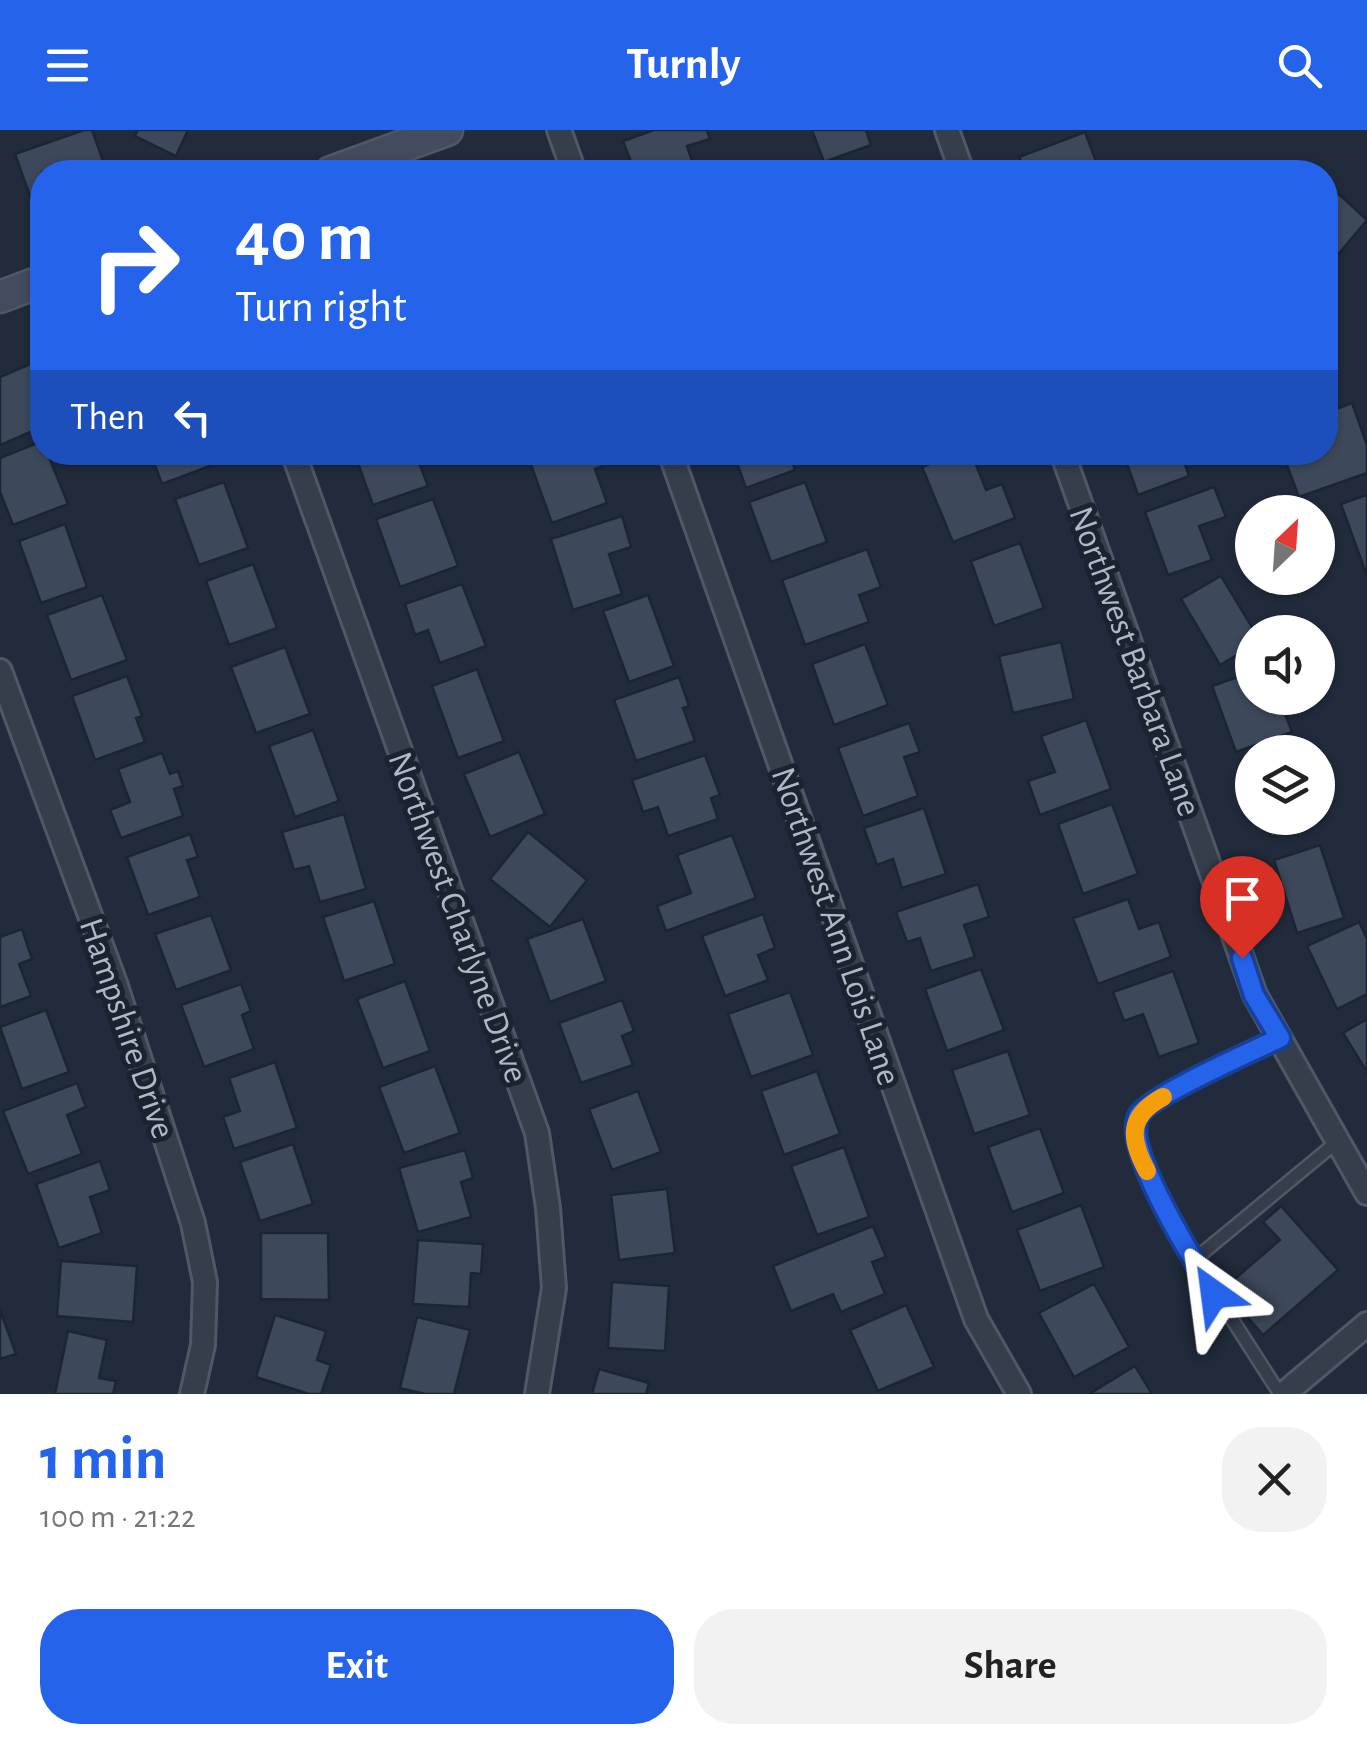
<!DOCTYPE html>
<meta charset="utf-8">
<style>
body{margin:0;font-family:"Alegreya Sans",sans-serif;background:#f2f2f2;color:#222;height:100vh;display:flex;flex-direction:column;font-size:38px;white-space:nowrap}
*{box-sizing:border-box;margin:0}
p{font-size:32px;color:#767676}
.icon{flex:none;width:55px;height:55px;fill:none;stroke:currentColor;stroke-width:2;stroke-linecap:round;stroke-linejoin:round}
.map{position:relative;height:1264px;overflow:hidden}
.details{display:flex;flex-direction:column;background:#fff;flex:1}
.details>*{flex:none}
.banner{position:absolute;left:30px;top:30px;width:1308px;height:305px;border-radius:40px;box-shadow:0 2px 8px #0004;background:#2563eb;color:#fff;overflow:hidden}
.needle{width:65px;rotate:25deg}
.controls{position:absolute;left:1235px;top:365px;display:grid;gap:20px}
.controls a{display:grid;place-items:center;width:100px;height:100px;border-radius:50%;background:#fff;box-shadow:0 2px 8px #0004;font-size:50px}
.pin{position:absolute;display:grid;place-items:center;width:85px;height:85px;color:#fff;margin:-102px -42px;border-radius:50% 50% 50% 0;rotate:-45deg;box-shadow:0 0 10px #0007}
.pin .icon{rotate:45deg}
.me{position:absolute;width:110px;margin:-55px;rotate:329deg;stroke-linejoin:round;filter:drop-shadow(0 0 8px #0008)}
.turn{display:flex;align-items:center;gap:35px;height:210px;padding:0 40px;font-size:45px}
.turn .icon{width:130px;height:130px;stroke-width:2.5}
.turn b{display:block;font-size:70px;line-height:85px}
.then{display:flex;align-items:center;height:95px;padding:0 40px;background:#0003;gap:20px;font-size:38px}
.round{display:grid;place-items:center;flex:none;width:105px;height:105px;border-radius:40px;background:#f2f2f2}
.head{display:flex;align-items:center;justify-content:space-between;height:170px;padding:0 40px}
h1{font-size:60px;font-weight:600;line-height:75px;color:#2563eb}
.primary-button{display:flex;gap:20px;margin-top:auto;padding:20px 40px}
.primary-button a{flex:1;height:115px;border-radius:40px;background:#2563eb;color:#fff;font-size:40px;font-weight:600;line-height:115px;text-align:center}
.primary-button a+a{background:#f2f2f2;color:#222}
header{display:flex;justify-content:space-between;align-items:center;height:130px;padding:0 40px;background:#2563eb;color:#fff;font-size:45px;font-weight:600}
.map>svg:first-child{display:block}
</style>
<header><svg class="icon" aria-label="menu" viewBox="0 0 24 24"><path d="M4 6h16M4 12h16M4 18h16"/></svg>Turnly<svg class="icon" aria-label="search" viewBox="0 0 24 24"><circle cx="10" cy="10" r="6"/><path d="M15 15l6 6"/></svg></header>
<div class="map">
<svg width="1367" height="1264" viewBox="0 0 1367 1264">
<rect width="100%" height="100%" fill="#212b3b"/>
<g fill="#3d495b" stroke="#1c2532" stroke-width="2.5">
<polygon points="84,0 92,0 107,42 42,42 42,78 35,80 15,24"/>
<polygon points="138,0 188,0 176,26 135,6"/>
<polygon points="654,0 707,0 710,9 687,16 696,42 635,42 623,11"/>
<polygon points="812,0 866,0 871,15 824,32"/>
<polygon points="1085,2 1100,42 1025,42 1019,27"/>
<polygon points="1328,54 1367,90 1326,139 1325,57"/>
<polygon points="37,231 42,244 42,297 0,315 0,247"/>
<polygon points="1352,273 1367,315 1367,343 1299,367 1282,322 1325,322 1325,283"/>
<polygon points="42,311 42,322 47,322 68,374 13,395 0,362 0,328"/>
<polygon points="150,322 214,322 218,333 162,354"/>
<polygon points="354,322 415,322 428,356 373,375"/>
<polygon points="555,322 598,322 603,336 595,339 607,373 552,393 530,332"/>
<polygon points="733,322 789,322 795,340 746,358"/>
<polygon points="958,322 971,322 986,360 1002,354 1015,388 953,412 922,337"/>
<polygon points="1123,322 1181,322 1189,346 1138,365"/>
<polygon points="224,352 248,418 199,435 175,369"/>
<polygon points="805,352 827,412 771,432 749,372"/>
<polygon points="1214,357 1226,387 1199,396 1212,430 1168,445 1145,382"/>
<polygon points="1367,365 1367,446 1341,374"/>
<polygon points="433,369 458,436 400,457 376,389"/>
<polygon points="622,386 631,417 609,424 622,464 573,480 551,409"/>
<polygon points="65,394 87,457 41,473 19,411"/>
<polygon points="1020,413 1044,478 994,496 971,431"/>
<polygon points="867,419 881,457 859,465 869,492 805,515 782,450"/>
<polygon points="253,434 277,498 229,515 206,451"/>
<polygon points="1221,446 1255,502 1252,516 1220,535 1181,469"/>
<polygon points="462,454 486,516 440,533 428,500 415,505 405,474"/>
<polygon points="102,465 127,530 71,550 47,485"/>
<polygon points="648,465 674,536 629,552 603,481"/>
<polygon points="1061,512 1074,569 1013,583 999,526"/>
<polygon points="865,514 888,575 834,595 812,534"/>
<polygon points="285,517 310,584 256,603 231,537"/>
<polygon points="477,539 504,611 458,628 432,556"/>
<polygon points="1252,542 1252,568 1279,568 1292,602 1236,622 1212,556"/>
<polygon points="127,546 142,586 136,588 145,612 95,630 72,566"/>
<polygon points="679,547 689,576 683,578 695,611 636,631 614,570"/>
<polygon points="1086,590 1111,659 1040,685 1028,651 1055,642 1041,606"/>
<polygon points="909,593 920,622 904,627 918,666 863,686 838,618"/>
<polygon points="313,600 339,671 295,687 269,616"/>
<polygon points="519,622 545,684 490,707 464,644"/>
<polygon points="162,623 170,644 178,641 183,656 174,659 183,686 121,708 110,680 130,672 118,639"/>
<polygon points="705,625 720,665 711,668 718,689 668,706 658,677 643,682 632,650"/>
<polygon points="1318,669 1324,690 1271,707 1264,688 1318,688"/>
<polygon points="1112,674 1138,744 1083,764 1058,694"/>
<polygon points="924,678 946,744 902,758 893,729 877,735 864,698"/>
<polygon points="344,684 366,759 320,772 309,736 294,740 282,702"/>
<polygon points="528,702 587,750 550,797 490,749"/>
<polygon points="190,704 198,727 187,730 200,767 148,785 127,727"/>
<polygon points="732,705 756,768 666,801 657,776 691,763 677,725"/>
<polygon points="1320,715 1344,788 1297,803 1274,730"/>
<polygon points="978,754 989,787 964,795 975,827 931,841 920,808 907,812 896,782"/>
<polygon points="1128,769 1139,799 1159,792 1171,827 1098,854 1073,788"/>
<polygon points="374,771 395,834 344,851 323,787"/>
<polygon points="763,784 775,818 758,825 768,850 725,866 702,806"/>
<polygon points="211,785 231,840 176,860 155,804"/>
<polygon points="583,789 606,851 550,872 527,809"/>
<polygon points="1359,792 1367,809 1367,864 1337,879 1307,816"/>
<polygon points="22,799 32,829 19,834 31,866 0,877 0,807"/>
<polygon points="981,839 1004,900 947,921 925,859"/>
<polygon points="1173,841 1199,913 1159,927 1143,884 1124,891 1113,862"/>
<polygon points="405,851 430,921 383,938 357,869"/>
<polygon points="241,854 251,881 242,885 254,919 204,937 181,875"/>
<polygon points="790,862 813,925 751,947 728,884"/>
<polygon points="622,870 634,901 622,906 633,935 581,953 559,893"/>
<polygon points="46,880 69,942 22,959 0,897"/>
<polygon points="1367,889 1367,942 1343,903"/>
<polygon points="1008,921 1030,985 974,1004 952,940"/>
<polygon points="275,932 297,998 234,1019 223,987 240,981 229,948"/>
<polygon points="435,936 460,1003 404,1023 379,957"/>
<polygon points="817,941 840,1004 784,1025 761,961"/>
<polygon points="77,953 86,977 67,985 82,1024 28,1044 3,981"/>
<polygon points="638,961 661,1022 612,1040 589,979"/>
<polygon points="1040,998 1064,1063 1012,1082 988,1017"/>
<polygon points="293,1014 313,1074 260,1091 240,1032"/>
<polygon points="844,1017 869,1087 817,1105 791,1036"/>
<polygon points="465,1020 473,1048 461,1052 471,1087 418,1102 399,1038"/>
<polygon points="100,1031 110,1060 90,1067 102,1103 59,1118 36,1054"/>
<polygon points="667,1059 675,1123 619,1130 611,1065"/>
<polygon points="1081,1075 1104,1137 1040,1161 1017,1100"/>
<polygon points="1281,1076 1338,1140 1263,1205 1223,1159 1280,1110 1263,1092"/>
<polygon points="873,1096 886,1127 872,1132 885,1164 841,1182 833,1164 791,1181 773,1136"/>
<polygon points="261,1103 328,1103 329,1170 261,1169"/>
<polygon points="418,1110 483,1114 481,1144 471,1143 469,1177 413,1174"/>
<polygon points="61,1131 137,1136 133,1192 57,1186"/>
<polygon points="612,1152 669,1156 665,1221 608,1218"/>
<polygon points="1094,1154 1129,1217 1074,1247 1039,1183"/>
<polygon points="906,1175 934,1237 878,1261 850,1200"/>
<polygon points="0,1180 16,1224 0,1229"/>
<polygon points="275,1185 326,1201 317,1230 331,1235 321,1264 309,1264 256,1247"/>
<polygon points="417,1187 470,1200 454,1264 425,1264 400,1258"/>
<polygon points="68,1201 107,1210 99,1248 116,1251 113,1264 55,1264"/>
<polygon points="1135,1236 1152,1264 1089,1264"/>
<polygon points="599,1239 649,1253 646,1264 592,1264"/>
</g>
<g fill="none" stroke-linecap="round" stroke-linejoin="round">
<defs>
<g id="service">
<polyline points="1279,908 1210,941 1147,976 1138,985 1135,1010 1141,1030 1194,1130 1280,1264"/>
<polyline points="1194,1130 1338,1011"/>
</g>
<g id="minor">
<polyline points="559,0 574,42"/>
<polyline points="947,0 962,42"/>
<polyline points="293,322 537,1003 548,1078 554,1158 537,1264"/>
<polyline points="670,322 976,1189 1019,1264"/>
<polyline points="1062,322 1255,865 1367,1063"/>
<polyline points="0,541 115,853 193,1093 205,1152 203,1215 192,1264"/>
<polyline points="1284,1264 1367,1194"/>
</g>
<g id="secondary">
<polyline points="331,42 447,0"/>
<polyline points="0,167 42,151"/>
</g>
</defs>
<use href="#service" stroke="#505866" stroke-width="16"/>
<use href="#minor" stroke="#505866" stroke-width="28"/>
<use href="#secondary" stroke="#505866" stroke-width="35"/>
<use href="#service" stroke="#353e4b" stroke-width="11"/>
<use href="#minor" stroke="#353e4b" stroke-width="22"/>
<use href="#secondary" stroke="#434c5e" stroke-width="30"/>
</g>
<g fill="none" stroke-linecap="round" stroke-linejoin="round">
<defs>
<path id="route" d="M 1214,1164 C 1195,1132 1121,1017 1139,985 C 1150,966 1255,920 1280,908 L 1254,865 L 1242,828"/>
</defs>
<use href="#route" stroke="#184099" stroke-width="25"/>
<use href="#route" stroke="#2563eb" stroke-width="18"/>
<path stroke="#f59e0b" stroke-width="18" d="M 1147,1041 C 1129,1008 1128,986 1163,967"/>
</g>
<g text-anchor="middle" stroke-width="10" stroke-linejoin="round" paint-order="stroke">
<g font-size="35" fill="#b0b8c7" stroke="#1a2330">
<text transform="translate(1136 531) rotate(70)" y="12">Northwest Barbara Lane</text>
<text transform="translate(459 787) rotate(70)" y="12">Northwest Charlyne Drive</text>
<text transform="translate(837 796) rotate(71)" y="12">Northwest Ann Lois Lane</text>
<text transform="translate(128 898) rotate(71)" y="12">Hampshire Drive</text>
</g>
</g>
</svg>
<div class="controls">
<a><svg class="needle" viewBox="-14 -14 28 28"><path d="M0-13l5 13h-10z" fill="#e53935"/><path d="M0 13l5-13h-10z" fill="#767676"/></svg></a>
<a><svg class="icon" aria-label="sound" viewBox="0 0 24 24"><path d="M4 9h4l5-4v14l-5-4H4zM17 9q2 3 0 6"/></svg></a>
<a><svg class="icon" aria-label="layers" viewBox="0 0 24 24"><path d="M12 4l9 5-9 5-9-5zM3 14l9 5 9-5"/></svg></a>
</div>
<div class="pin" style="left:1242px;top:828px;background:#d93025"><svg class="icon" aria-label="arrive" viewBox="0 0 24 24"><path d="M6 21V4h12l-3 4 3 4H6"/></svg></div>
<svg class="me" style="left:1214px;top:1164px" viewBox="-20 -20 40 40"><path d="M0-17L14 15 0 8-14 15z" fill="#2563eb" stroke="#fff" stroke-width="4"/></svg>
<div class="banner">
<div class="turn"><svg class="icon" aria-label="right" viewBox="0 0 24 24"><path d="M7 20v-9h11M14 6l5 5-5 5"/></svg><div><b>40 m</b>Turn right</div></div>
<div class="then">Then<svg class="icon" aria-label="left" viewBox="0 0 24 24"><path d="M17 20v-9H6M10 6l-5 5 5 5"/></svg></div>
</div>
</div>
<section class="details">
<div class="head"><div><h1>1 min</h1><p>100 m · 21:22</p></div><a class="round"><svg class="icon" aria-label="close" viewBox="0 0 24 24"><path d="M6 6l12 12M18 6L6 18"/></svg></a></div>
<div class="primary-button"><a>Exit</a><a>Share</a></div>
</section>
